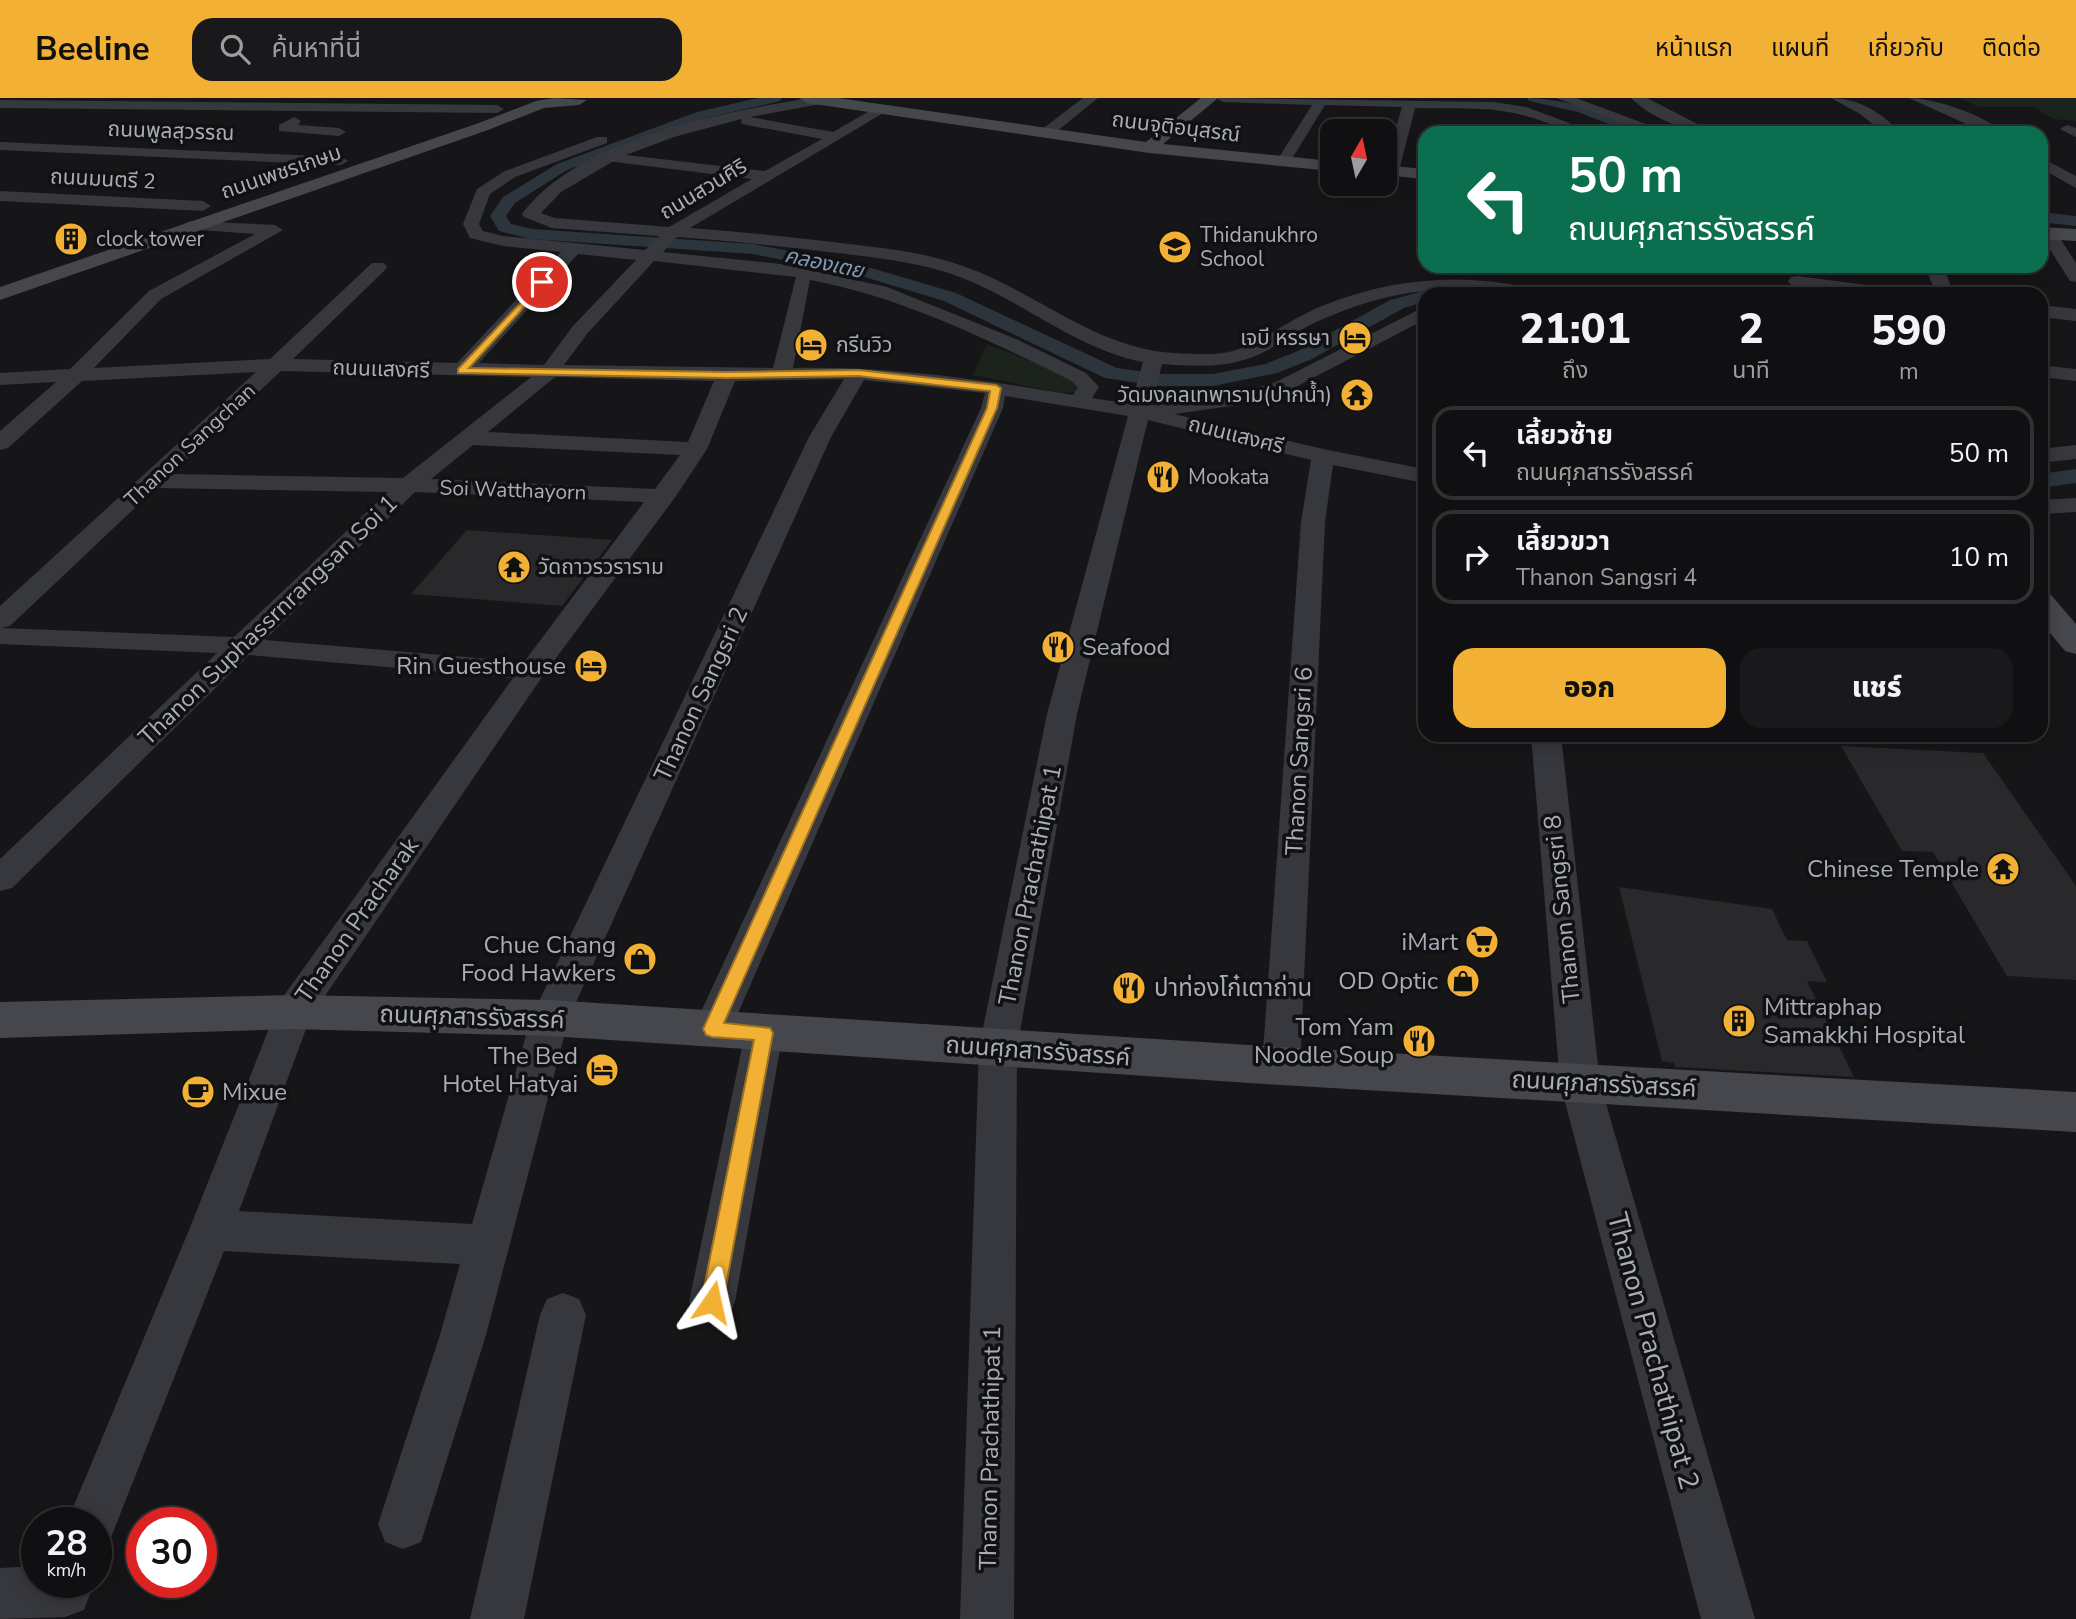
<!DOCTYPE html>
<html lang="th">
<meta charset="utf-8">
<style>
body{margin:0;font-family:"Nunito Sans","Noto Sans Thai",sans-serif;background:#19191b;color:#f1f3f6;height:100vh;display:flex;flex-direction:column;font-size:26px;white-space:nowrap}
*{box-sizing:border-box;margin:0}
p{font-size:23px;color:#9c9d9f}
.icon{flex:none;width:38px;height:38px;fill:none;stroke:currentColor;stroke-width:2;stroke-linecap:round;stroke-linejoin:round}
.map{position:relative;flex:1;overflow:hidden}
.drawer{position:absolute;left:1418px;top:189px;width:630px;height:455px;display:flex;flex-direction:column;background:#101012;border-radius:21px;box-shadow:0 4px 18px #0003,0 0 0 2px #303032}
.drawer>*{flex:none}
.top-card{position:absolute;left:1418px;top:28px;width:630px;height:147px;border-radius:21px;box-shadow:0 4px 18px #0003,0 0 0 2px #303032;background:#0b6e4f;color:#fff;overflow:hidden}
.needle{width:46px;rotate:9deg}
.buttons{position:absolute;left:1320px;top:21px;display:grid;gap:14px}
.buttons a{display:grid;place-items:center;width:77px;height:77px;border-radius:14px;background:#101012;box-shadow:0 4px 18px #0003,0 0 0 2px #303032;font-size:35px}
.speed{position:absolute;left:21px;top:1409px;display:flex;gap:14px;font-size:35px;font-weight:700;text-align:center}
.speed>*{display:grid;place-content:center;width:91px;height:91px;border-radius:50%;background:#101012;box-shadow:0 4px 18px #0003,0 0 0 2px #303032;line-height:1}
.speed small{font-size:18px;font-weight:400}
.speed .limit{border:10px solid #d22;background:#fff;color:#111}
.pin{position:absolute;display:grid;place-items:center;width:60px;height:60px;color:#fff;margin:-30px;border:4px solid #fff;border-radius:50%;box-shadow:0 2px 7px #0007}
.me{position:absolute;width:77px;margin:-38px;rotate:11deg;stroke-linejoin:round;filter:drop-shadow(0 0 5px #0008)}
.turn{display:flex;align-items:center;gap:24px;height:147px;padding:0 35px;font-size:32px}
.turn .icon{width:91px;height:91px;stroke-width:2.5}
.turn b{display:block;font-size:49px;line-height:60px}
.eta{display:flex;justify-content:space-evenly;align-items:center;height:119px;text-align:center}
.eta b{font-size:42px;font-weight:800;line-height:49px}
.primary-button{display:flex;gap:14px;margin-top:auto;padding:14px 35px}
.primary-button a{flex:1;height:80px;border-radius:21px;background:#f2b134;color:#111;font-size:28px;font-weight:800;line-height:80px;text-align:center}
.primary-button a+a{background:#19191b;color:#f1f3f6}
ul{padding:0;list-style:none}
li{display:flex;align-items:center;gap:21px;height:94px;margin:0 14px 10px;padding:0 21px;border:4px solid #303032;border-radius:21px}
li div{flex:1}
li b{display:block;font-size:26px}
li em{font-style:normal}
header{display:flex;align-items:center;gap:42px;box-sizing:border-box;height:98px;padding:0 35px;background:#f2b134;color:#111}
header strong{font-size:33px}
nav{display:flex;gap:38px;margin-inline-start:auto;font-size:24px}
.search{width:490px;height:63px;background:#19191b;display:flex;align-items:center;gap:18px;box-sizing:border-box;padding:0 24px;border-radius:21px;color:#9c9d9f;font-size:26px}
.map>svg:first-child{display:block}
</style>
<header>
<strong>Beeline</strong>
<div class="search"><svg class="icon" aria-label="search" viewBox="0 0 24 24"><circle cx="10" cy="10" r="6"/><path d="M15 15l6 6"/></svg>ค้นหาที่นี่</div>
<nav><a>หน้าแรก</a><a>แผนที่</a><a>เกี่ยวกับ</a><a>ติดต่อ</a></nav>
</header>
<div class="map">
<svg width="2076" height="1521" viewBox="0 0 2076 1521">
<rect width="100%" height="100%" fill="#161618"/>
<g fill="#1c231d">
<polygon points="1958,0 2076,0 2076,23 2054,21 2034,9 1979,9"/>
<polygon points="987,246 1069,278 1083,287 1076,294 1062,295 973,277"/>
</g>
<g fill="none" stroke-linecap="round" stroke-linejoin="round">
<g fill="#2c353c" fill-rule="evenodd">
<polygon points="758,0 782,0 780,3 706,20 567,72 515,105 506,118 511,126 532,131 753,146 861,167 956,195 1117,270 1160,276 1213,276 1265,266 1298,253 1390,202 1424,193 1431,196 1424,196 1424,204 1404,210 1312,261 1277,275 1213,288 1160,288 1105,280 944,203 858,177 753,156 531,141 499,133 490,118 503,99 557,66 697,14"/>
<path d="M 1527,0 C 1556,0 1630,16 1650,35 L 1631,35 L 1578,14 L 1529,3 Z"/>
<polygon points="2040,114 2076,118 2076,128 2040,124"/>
<polygon points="2076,371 2076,385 2040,390 2040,376"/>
</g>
</g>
<g fill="#29292c">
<polygon points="467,432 612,442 562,508 411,496"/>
<polygon points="1841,648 1983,655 2076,788 2076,882 2007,878 1933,754 1902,753"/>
<polygon points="1619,789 1772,811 1787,842 1807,843 1827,884 1807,883 1854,979 1675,969 1674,965 1662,963"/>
</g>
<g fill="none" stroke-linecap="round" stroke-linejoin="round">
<g fill="#37383d" fill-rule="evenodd">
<path d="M 809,0 L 839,0 L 832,4 L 750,19 L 833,34 L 878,8 L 883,7 L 890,11 L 690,130 C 743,134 795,139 848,146 C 884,150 921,154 957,166 C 1032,190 1094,251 1175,255 C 1193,256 1215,258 1233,253 C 1264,243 1292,220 1322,208 C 1394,179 1465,174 1539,192 L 1542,196 C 1489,196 1442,186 1388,199 C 1361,205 1333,216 1308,228 C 1288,239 1269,254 1247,261 C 1220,270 1190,268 1162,266 L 1152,307 L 1230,296 L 1274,285 L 1424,209 L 1424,222 L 1288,293 L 1231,308 L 1174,316 L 1323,351 L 1424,371 L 1424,385 L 1333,367 L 1325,424 L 1300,968 L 1295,979 L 1281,984 L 1267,979 L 1262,968 L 1301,424 L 1311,362 L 1148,322 L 1077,616 L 1017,950 L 1014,1521 L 960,1521 L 979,950 L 1047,616 L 1128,318 L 1005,298 L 1003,310 L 731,931 L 725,942 L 712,946 L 699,942 L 693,931 L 981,310 L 985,295 L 864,282 L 831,339 L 569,920 L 486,1237 L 421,1444 L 403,1451 L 385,1444 L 378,1426 L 440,1237 L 460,1166 L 224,1153 L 110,1442 L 96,1448 L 96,1424 L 67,1424 L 189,1132 L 280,903 L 513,580 L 249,557 L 12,790 L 0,793 L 0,761 L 217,555 L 0,546 L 0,508 L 256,274 L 82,283 L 8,350 L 0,352 L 0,333 L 56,284 L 0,287 L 0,275 L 70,271 L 149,193 L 255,136 L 186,131 L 184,128 L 186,125 L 192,123 L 275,127 L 283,132 L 161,201 L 94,270 L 270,261 L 372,165 L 384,165 L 387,169 L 384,173 L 293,261 L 457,265 L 561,154 L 503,148 L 470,140 L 463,126 L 477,91 L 505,73 L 597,39 L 607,39 L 607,45 L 515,79 L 490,96 L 479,126 L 483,133 L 503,138 L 645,152 L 659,138 L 552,130 L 524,119 L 522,116 C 579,40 720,15 809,0 ZM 741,21 L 742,26 L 747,27 L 822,41 L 765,73 L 626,57 L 674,39 ZM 612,64 L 615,64 L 752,81 L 669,129 L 555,120 L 541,115 L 561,94 ZM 677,139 C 733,143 790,149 846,156 C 885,161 924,165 960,179 C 1023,203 1076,251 1143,264 L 1131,306 L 1092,300 L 1099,289 L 1086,275 L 1016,241 L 887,189 L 781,166 L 663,154 ZM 578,156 L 636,162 L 573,228 L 544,267 L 479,265 ZM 654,163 L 796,179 L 773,270 L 564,267 L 587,236 ZM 810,182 C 902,199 988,242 1072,283 L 1078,290 L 1073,297 C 980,281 888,268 793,270 ZM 281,273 L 531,279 L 403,380 L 171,376 ZM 555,279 L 714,283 L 688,344 L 488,334 ZM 844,281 L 809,339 L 531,920 L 472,1126 L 239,1113 L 310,920 L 542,579 L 676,398 L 707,351 L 735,283 ZM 473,347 L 680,357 L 655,391 L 431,381 ZM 156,390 L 388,394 L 234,539 L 1,530 L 10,528 ZM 415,394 L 644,404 L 524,564 L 265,542 Z"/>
<polygon points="1083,0 1098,0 1051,38 1041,38 1041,32"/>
<path d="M 1216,0 L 1494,4 L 1526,9 L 1596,35 C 1566,35 1546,22 1518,16 C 1485,8 1449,11 1415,10 L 1399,73 L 1391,78 L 1386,76 L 1384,70 L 1402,9 L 1325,7 L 1290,64 L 1283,68 L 1276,64 L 1312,7 L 1223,4 Z"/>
<polygon points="1556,0 1576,0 1670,35 1650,35"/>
<path d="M 1631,0 L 1647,0 L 1715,35 C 1687,35 1651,20 1631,0 Z"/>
<path d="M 1831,0 C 1858,0 1883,15 1900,35 L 1884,35 L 1860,16 Z"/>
<path d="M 1909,0 C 1933,0 1986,17 2003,35 L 1986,35 Z"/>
<polygon points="0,2 497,7 504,11 497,15 0,10"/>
<polygon points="294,19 301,23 298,27 339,30 346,34 339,38 279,33 279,27"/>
<polygon points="2067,27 2076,30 2076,39 2060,31"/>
<polygon points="0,44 341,59 348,63 341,67 0,52"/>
<polygon points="2040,59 2076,78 2076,90 2040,70"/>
<polygon points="0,93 203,103 211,108 203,113 0,103"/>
<polygon points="2048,130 2054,131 2076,165 2076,184 2070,183 2040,136 2042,131"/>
<polygon points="1925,168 1943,168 1954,196 1936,196"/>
<polygon points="1797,178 1898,191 1907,196 1856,196 1791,187 1788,183 1791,179"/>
<polygon points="2040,207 2076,211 2076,223 2040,219"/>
<polygon points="2040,267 2076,271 2076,283 2040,279"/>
<polygon points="2076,347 2076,361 2040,365 2040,351"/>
<polygon points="2076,400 2076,414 2040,416 2040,402"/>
<polygon points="1531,637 1561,637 1600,985 1755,1521 1701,1521 1560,985"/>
<polygon points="764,919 777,924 783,935 735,1204 728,1219 712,1226 696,1219 689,1204 745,935 751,924"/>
<polygon points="563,1195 579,1201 586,1217 524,1521 470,1521 540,1217 547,1201"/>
<polygon points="37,1468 37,1484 88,1484 91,1493 84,1512 65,1519 0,1521 0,1470"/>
</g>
<g fill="#45474d" fill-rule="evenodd">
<polygon points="554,0 587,2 579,7 544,10 488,32 0,202 0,189 476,26 536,3"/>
<polygon points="799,0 838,0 1146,44 1201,0 1218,0 1163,46 1332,63 1332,73 1149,55 807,5"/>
<polygon points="1384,67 1424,71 1424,81 1384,77"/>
<polygon points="2040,129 2076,131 2076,143 2040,141"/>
<polygon points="2040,494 2051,497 2076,526 2076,556 2065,553 2040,523"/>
<polygon points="293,897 550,902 1281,949 2076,994 2076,1034 1281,987 550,938 293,931 0,940 0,904"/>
</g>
</g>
<polygon fill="#f2b134" stroke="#9d7322" stroke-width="2" points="542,182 545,186 469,270 727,274 858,272 996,287 1001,290 997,310 724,925 770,930 773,935 723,1204 720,1211 712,1214 704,1211 701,1204 754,942 712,939 706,937 703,931 987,310 990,293 858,278 727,280 458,275 458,271"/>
<defs>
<symbol id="building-disc" viewBox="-11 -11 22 22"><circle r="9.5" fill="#f2b134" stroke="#111113"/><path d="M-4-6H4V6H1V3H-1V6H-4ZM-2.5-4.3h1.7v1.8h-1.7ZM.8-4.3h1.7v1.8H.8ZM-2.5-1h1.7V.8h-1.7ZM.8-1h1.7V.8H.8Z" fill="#111"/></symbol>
<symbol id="school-disc" viewBox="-11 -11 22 22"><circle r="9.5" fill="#f2b134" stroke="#111113"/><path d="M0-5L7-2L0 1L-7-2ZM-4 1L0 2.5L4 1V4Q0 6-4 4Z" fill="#111"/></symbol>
<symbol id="hotel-disc" viewBox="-11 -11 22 22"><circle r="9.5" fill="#f2b134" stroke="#111113"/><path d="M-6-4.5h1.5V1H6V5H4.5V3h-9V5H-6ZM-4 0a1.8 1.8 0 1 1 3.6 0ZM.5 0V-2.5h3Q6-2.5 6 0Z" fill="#111"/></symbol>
<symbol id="temple-disc" viewBox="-11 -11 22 22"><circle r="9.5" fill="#f2b134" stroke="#111113"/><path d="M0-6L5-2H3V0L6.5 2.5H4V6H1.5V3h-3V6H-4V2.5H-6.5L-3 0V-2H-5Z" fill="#111"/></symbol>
<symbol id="restaurant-disc" viewBox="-11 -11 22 22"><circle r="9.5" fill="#f2b134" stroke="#111113"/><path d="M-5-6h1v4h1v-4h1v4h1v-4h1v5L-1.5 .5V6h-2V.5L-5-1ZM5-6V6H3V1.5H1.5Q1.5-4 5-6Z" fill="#111"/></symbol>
<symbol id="supermarket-disc" viewBox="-11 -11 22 22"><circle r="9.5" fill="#f2b134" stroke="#111113"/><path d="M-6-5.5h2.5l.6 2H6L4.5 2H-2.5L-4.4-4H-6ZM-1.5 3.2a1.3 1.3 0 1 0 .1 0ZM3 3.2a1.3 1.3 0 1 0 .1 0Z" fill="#111"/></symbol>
<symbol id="shop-disc" viewBox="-11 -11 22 22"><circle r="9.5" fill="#f2b134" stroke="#111113"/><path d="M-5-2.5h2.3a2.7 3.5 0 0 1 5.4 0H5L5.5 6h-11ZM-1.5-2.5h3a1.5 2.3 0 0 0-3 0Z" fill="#111"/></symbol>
<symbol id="cafe-disc" viewBox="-11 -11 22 22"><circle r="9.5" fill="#f2b134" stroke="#111113"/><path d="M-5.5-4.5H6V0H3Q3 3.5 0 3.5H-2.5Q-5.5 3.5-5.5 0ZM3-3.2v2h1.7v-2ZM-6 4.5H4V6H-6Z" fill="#111"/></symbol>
</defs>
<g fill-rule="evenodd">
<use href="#building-disc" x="52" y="122" width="38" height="38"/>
<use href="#school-disc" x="1156" y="130" width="38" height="38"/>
<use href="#hotel-disc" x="1336" y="221" width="38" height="38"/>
<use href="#hotel-disc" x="792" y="228" width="38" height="38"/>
<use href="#temple-disc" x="1338" y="278" width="38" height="38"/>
<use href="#restaurant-disc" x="1144" y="360" width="38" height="38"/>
<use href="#temple-disc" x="495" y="450" width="38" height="38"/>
<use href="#restaurant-disc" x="1039" y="530" width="38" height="38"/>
<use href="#hotel-disc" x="572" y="549" width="38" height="38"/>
<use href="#temple-disc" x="1984" y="752" width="38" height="38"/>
<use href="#supermarket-disc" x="1463" y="825" width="38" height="38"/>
<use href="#shop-disc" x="621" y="842" width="38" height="38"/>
<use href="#shop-disc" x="1444" y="864" width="38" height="38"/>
<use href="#restaurant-disc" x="1110" y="871" width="38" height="38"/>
<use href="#building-disc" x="1720" y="904" width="38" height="38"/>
<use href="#restaurant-disc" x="1400" y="924" width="38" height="38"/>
<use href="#hotel-disc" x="583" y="953" width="38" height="38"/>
<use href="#cafe-disc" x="179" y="975" width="38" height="38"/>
</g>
<g text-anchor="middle" stroke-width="7" stroke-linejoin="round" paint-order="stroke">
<g font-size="21" fill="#a8adb8" stroke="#111113">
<text transform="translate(1176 29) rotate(7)" y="7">ถนนจุติอนุสรณ์</text>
<text transform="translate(171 33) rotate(2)" y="7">ถนนพูลสุวรรณ</text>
<text transform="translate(281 74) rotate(-19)" y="7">ถนนเพชรเกษม</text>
<text transform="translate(103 81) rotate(3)" y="7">ถนนมนตรี 2</text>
<text transform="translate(703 91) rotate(-31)" y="7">ถนนสวนศิริ</text>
<text transform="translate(381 271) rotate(2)" y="7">ถนนเเสงศรี</text>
<text transform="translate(1236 337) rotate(14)" y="7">ถนนเเสงศรี</text>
<text transform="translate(190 347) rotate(-43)" y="7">Thanon Sangchan</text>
<text transform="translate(513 392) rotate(2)" y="7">Soi Watthayorn</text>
</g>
<g font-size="21" fill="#a8adb8" stroke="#111113" text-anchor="start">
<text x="1200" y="144">Thidanukhro<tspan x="1200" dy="24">School</tspan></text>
<text x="96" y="148">clock tower</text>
<text x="1330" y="247" text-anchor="end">เจบี หรรษา</text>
<text x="836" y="254">กรีนวิว</text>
<text x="1332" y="304" text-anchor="end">วัดมงคลเทพาราม(ปากน้ำ)</text>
<text x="1188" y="386">Mookata</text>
<text x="538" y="476">วัดถาวรวราราม</text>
</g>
<g font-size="21" font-style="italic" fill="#7f9bb3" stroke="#111113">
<text transform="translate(824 165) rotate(12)" y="7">คลองเตย</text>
</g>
<g font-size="24" fill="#a8adb8" stroke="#111113">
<text transform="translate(268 522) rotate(-44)" y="8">Thanon Suphassrnrangsan Soi 1</text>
<text transform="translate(701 596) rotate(-65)" y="8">Thanon Sangsri 2</text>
<text transform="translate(1299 663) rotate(-87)" y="8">Thanon Sangsri 6</text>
<text transform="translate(1030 787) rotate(-79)" y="8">Thanon Prachathipat 1</text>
<text transform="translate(1562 811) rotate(-96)" y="8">Thanon Sangsri 8</text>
<text transform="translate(357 822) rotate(-55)" y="8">Thanon Pracharak</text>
<text transform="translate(472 919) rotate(2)" y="8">ถนนศุภสารรังสรรค์</text>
<text transform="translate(1038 953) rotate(4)" y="8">ถนนศุภสารรังสรรค์</text>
<text transform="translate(1604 986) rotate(3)" y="8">ถนนศุภสารรังสรรค์</text>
<text transform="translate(990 1350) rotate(-89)" y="8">Thanon Prachathipat 1</text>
</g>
<g font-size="24" fill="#a8adb8" stroke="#111113" text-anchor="end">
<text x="1082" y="557" text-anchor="start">Seafood</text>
<text x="566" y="576">Rin Guesthouse</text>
<text x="1979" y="779">Chinese Temple</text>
<text x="1458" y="852">iMart</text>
<text x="616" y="855">Chue Chang<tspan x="616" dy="28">Food Hawkers</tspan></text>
<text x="1438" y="891">OD Optic</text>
<text x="1154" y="898" text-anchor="start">ปาท่องโก๋เตาถ่าน</text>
<text x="1764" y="917" text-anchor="start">Mittraphap<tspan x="1764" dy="28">Samakkhi Hospital</tspan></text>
<text x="1394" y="937">Tom Yam<tspan x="1394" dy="28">Noodle Soup</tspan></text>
<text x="578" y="966">The Bed<tspan x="578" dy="28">Hotel Hatyai</tspan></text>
<text x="222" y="1002" text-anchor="start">Mixue</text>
</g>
<g font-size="28" fill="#a8adb8" stroke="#111113">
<text transform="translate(1654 1253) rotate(75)" y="10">Thanon Prachathipat 2</text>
</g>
</g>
</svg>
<div class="buttons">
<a><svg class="needle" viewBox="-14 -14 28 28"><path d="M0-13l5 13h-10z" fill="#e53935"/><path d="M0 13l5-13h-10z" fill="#9c9d9f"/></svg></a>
</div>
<div class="speed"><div>28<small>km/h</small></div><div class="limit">30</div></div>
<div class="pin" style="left:542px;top:184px;background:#d93025"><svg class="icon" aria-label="arrive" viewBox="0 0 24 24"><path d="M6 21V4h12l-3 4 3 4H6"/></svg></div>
<svg class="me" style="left:712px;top:1204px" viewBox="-20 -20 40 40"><path d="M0-17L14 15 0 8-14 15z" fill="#f2b134" stroke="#fff" stroke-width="4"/></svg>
<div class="top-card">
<div class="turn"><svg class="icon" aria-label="left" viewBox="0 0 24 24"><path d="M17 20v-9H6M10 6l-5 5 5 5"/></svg><div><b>50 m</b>ถนนศุภสารรังสรรค์</div></div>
</div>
<section class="drawer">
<div class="eta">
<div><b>21:01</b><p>ถึง</p></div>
<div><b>2</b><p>นาที</p></div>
<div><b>590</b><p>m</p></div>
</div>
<ul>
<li><svg class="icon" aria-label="left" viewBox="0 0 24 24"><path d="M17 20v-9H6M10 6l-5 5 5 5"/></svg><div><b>เลี้ยวซ้าย</b><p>ถนนศุภสารรังสรรค์</p></div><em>50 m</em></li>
<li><svg class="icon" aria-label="right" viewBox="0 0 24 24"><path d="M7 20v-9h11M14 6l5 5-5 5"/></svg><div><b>เลี้ยวขวา</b><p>Thanon Sangsri 4</p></div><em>10 m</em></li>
</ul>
<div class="primary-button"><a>ออก</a><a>แชร์</a></div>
</section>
</div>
